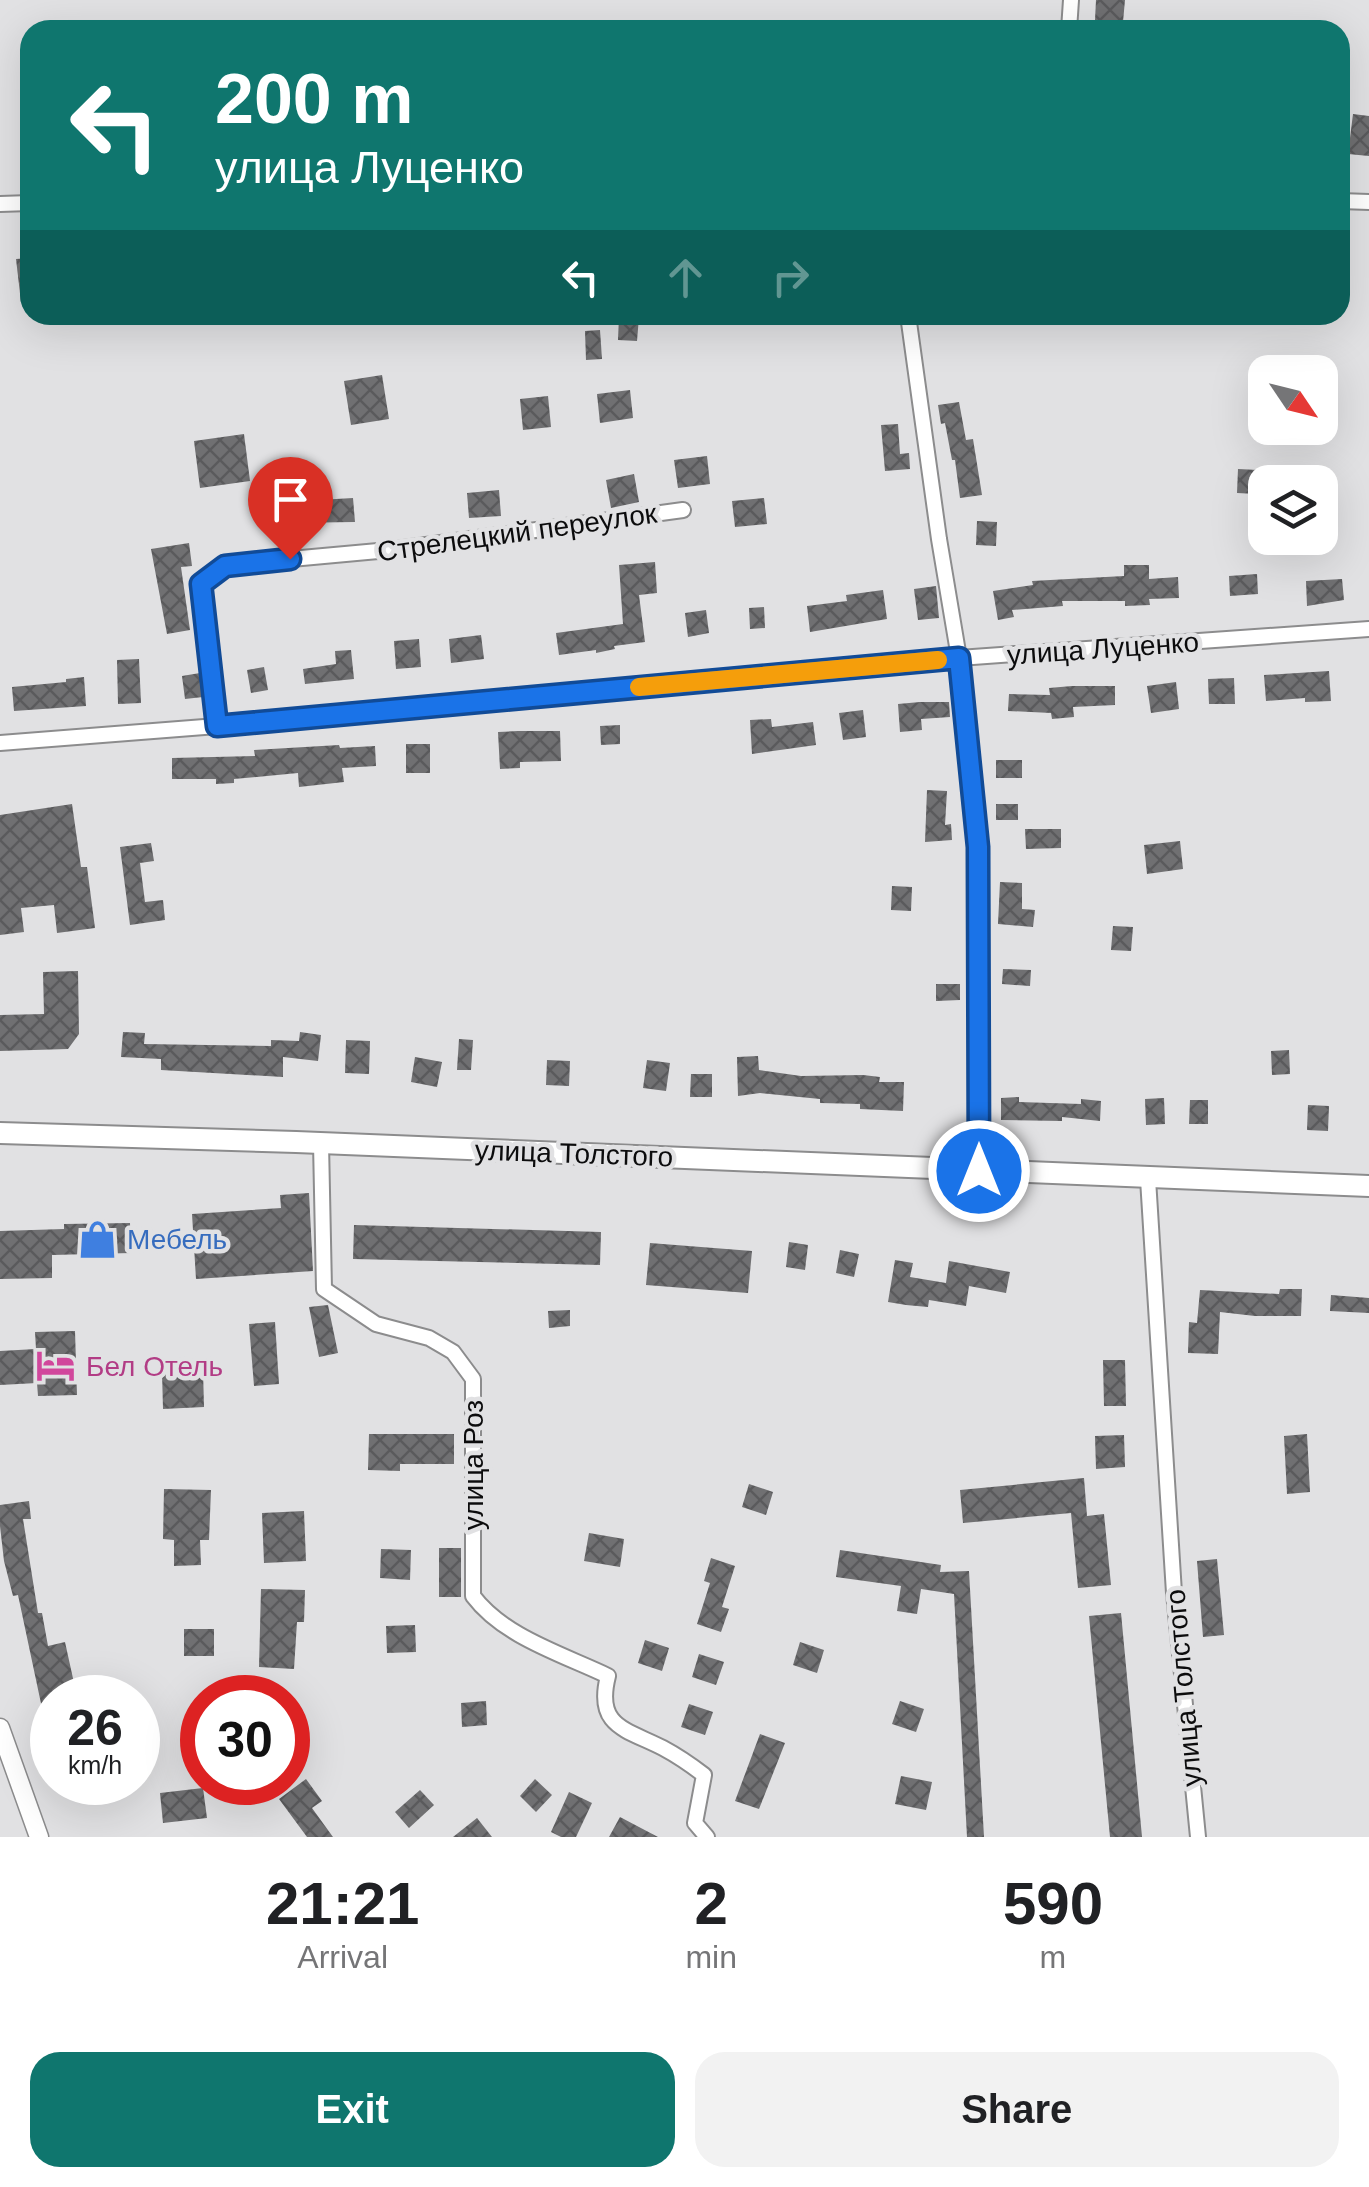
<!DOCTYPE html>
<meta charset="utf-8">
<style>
body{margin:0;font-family:Helvetica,sans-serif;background:#f2f2f2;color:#202124;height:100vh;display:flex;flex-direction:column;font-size:38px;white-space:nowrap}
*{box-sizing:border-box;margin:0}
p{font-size:32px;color:#757577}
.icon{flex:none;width:55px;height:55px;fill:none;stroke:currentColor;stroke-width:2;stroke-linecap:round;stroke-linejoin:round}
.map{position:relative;height:1837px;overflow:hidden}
.drawer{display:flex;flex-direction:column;background:#fff;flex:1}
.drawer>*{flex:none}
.guide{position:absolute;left:20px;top:20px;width:1330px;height:305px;border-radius:30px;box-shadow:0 10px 40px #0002;background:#0f766e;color:#fff;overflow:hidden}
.needle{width:65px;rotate:125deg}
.fabs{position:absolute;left:1248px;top:355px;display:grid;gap:20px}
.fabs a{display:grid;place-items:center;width:90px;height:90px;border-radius:20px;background:#fff;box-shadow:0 10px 40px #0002;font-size:50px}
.speed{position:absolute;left:30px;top:1675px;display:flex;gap:20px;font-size:50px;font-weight:700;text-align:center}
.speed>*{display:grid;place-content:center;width:130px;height:130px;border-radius:50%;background:#fff;box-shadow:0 10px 40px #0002;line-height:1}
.speed small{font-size:25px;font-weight:400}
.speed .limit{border:15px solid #d22;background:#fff;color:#111}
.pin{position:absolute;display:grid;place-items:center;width:85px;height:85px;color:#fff;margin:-102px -42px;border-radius:50% 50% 50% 0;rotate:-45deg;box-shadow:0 0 10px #0007}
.pin .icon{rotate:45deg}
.me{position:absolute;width:110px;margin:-55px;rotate:0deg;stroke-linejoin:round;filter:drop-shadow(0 0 8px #0008)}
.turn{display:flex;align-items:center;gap:35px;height:210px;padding:0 30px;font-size:45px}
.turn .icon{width:130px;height:130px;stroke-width:2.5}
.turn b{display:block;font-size:70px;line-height:85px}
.lanes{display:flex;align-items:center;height:95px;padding:0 30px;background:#0003;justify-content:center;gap:50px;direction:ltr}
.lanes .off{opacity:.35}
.eta{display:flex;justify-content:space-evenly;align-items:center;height:170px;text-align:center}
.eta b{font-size:60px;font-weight:600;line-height:70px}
.cta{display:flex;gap:20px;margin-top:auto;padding:20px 30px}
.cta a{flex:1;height:115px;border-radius:30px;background:#0f766e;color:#fff;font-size:40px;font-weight:600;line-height:115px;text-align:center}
.cta a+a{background:#f2f2f2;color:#202124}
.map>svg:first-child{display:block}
</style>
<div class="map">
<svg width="1369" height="1837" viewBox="0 0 1369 1837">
<defs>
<pattern id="building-cross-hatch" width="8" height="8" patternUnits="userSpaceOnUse" patternTransform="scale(2.5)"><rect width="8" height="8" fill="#707072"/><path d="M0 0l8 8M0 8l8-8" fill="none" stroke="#5a5a5c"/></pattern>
</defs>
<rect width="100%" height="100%" fill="#e1e1e3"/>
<g fill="url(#building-cross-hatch)">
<polygon points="1096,0 1125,0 1123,22 1095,20"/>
<polygon points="1353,114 1369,116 1369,156 1348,154"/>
<polygon points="30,258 30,301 21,302 16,259"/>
<polygon points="619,316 639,317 637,341 618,340"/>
<polygon points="600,330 602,359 586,360 585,331"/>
<polygon points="382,375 389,419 351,425 344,381"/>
<polygon points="630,390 633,418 600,423 597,394"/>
<polygon points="548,396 551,427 523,430 520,399"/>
<polygon points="959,402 966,440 973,439 982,495 960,498 955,460 952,460 945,423 941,424 938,405"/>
<polygon points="898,424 900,454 909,453 910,469 885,471 881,425"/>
<polygon points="244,434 250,481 200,488 194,441"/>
<polygon points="707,456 710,484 678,488 674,460"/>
<polygon points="1238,469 1258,470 1257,494 1237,493"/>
<polygon points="634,474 639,502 611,508 606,480"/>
<polygon points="285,486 319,487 319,500 353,498 355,522 285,523"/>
<polygon points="499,490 501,516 469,518 467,493"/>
<polygon points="764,498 767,524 735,527 732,501"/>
<polygon points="977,521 997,522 996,546 976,545"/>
<polygon points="189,543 192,566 181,567 190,630 167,634 151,549"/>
<polygon points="655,562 657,593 639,595 645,642 614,646 615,649 596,653 596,650 559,655 556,633 623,624 619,565"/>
<polygon points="1124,565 1149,565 1149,579 1178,577 1179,598 1149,599 1150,605 1125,606 1125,601 1062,601 1063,606 1012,610 1014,617 998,620 993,591 1033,585 1032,581 1124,576"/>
<polygon points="1257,574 1258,594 1230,596 1229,576"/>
<polygon points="1342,579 1344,600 1307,606 1306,581"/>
<polygon points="936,586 939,618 918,620 914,589"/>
<polygon points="883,590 887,619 810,632 807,606 847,601 846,595"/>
<polygon points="764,607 765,628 750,629 749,608"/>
<polygon points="706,610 709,633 688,637 685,613"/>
<polygon points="481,635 484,659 451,663 449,639"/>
<polygon points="419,639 421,667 396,669 394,641"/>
<polygon points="351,650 354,679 305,684 303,669 336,664 335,651"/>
<polygon points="139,659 141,703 118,704 117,660"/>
<polygon points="264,667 268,690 251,693 247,670"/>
<polygon points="1329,671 1331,701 1305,702 1305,698 1266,701 1264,675"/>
<polygon points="200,673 203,697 185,699 182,676"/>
<polygon points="84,677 86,706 14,711 12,687 66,682 66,679"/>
<polygon points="1234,678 1235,704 1209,704 1208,679"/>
<polygon points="1176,682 1179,709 1151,713 1147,686"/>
<polygon points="1072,686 1115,686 1115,705 1073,707 1074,717 1052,719 1051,713 1008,711 1009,694 1050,695 1049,688"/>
<polygon points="920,702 949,702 950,717 921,719 922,730 900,732 898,704"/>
<polygon points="863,710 866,737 843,740 839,713"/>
<polygon points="771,719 772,727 813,722 816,745 752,754 750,720"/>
<polygon points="620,725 620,744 601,745 600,726"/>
<polygon points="518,731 560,731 561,761 520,762 520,768 500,769 498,732"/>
<rect x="406" y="744" width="24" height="29"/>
<polygon points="339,745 340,748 375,746 376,766 342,768 344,782 299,787 298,773 234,779 234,783 216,784 216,779 172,779 172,758 255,756 254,750"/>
<rect x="996" y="760" width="26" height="18"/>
<polygon points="927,790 947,791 945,825 951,824 952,840 925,842"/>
<polygon points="72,804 81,867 87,867 95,928 57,933 54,905 21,908 24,932 0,935 0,815"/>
<rect x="996" y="804" width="22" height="16"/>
<polygon points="1025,829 1061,829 1061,848 1026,849"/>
<polygon points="1180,841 1183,869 1147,874 1144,845"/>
<polygon points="151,843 154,861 140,863 145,902 163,900 165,920 130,925 120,847"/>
<polygon points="1000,882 1022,883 1022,909 1035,910 1033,927 998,924"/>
<polygon points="892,886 912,887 911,911 891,910"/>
<polygon points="1113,926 1133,927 1131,951 1111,950"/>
<polygon points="1003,969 1031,970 1030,986 1002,984"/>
<polygon points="78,971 79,1034 68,1049 0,1051 0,1015 44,1014 43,972"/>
<polygon points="936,984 960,984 960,1000 936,1001"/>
<polygon points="123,1032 145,1033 144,1044 271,1046 271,1040 299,1041 300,1032 321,1035 318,1061 283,1057 283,1077 161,1070 161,1059 121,1057"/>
<polygon points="459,1039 473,1040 471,1070 457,1070"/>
<polygon points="346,1040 370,1041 369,1074 345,1073"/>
<polygon points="1289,1050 1290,1074 1272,1075 1271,1051"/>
<polygon points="758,1056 759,1070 801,1076 863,1075 880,1077 879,1082 904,1082 903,1111 860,1109 860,1104 820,1103 820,1099 760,1093 738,1096 737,1057"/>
<polygon points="415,1057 442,1062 437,1087 411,1082"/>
<polygon points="547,1060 570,1061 569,1086 546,1085"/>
<polygon points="647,1060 670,1063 666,1091 643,1088"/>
<polygon points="691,1074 712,1074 712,1097 690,1097"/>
<polygon points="1019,1097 1019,1102 1081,1104 1081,1099 1101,1101 1100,1121 1062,1117 1062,1121 1001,1120 1001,1098"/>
<polygon points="1164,1098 1165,1124 1146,1125 1145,1099"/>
<polygon points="1190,1100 1208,1100 1208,1124 1189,1124"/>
<polygon points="1308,1105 1329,1106 1328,1131 1307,1130"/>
<polygon points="309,1193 313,1271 196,1279 192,1214 281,1208 280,1195"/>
<polygon points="130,1223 131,1253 52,1255 52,1278 0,1279 0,1231 64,1229 64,1224"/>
<polygon points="354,1225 601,1232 600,1265 353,1259"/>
<polygon points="789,1242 808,1245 805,1270 786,1267"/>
<polygon points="650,1243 752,1251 748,1293 646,1285"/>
<polygon points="840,1250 859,1254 854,1277 836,1273"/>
<polygon points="895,1260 913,1263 910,1277 946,1283 949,1261 1010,1272 1006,1293 969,1286 966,1306 929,1300 928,1307 906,1305 888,1302"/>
<polygon points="1280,1289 1302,1289 1301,1316 1255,1316 1220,1312 1218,1354 1188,1353 1189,1322 1197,1323 1200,1290 1279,1294"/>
<polygon points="1331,1295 1369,1298 1369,1313 1330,1311"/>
<polygon points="328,1305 338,1353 319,1357 309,1307"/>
<polygon points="570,1310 570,1326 549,1328 548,1311"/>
<polygon points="275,1322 279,1384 254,1386 249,1324"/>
<polygon points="75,1331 77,1395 38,1396 37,1383 0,1385 0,1351 36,1349 35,1332"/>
<polygon points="1103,1360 1125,1360 1126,1406 1104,1406"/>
<polygon points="203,1370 204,1407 163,1409 162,1372"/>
<polygon points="369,1434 454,1434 454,1464 400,1464 400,1471 368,1470"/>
<polygon points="1307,1434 1310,1492 1287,1494 1284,1436"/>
<polygon points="1124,1435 1125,1467 1096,1469 1095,1436"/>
<polygon points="1084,1478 1087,1516 1104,1514 1111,1585 1078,1588 1071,1513 963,1523 960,1490"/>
<polygon points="749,1484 773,1492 766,1515 742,1507"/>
<polygon points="164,1489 211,1490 209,1540 200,1540 201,1565 174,1566 174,1540 163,1539"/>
<polygon points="29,1501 31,1519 23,1519 38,1613 42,1613 48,1646 65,1642 74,1683 82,1681 84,1698 52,1698 52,1727 46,1727 18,1595 13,1596 4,1561 0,1526 0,1505"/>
<polygon points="304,1511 306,1561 264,1563 262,1513"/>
<polygon points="589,1533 624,1539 620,1567 584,1561"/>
<rect x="439" y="1548" width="22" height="49"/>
<polygon points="381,1549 411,1550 410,1580 380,1578"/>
<polygon points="840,1550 941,1565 940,1572 969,1571 984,1837 967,1837 954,1594 921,1589 917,1614 897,1611 901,1586 836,1577"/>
<polygon points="711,1558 735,1566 722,1607 729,1609 721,1632 697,1624 710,1583 704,1581"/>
<polygon points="1217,1559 1224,1635 1203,1637 1197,1561"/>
<polygon points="261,1589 305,1590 304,1622 297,1622 294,1669 259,1667"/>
<polygon points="1121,1613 1142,1837 1110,1837 1089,1616"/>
<polygon points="415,1625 416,1652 387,1653 386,1626"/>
<rect x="184" y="1629" width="30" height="27"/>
<polygon points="645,1640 669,1648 662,1671 638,1663"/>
<polygon points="800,1642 824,1650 817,1673 793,1665"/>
<polygon points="699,1654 724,1662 716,1685 692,1677"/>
<polygon points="486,1701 487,1725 462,1727 461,1703"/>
<polygon points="900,1701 924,1709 916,1732 892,1724"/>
<polygon points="689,1704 713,1712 705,1735 681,1727"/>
<polygon points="760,1734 785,1743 759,1809 735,1801"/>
<polygon points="901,1776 932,1782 926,1810 895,1804"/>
<polygon points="306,1779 322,1801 312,1808 333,1837 307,1837 279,1799"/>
<polygon points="535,1779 552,1795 536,1812 520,1796"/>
<polygon points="203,1788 207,1818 163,1823 160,1793"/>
<polygon points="420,1790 434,1805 409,1828 395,1812"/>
<polygon points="569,1792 592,1803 576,1837 561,1837 551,1832"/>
<polygon points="620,1817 658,1837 609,1837"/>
<polygon points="477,1818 492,1837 453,1837"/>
</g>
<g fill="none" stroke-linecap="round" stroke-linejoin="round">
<defs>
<g id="minor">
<polyline points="1069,30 1071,0"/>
<polyline points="1340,201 1369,202"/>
<polyline points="0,204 30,203"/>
<polyline points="908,315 939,539 959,658 978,847 979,1171"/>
<polyline points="217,726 201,584 225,565 389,550 683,510"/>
<polyline points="0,743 217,726 959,658 1369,629"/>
<path d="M 321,1143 L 324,1289 L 376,1324 L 429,1338 L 453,1352 L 473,1379 L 473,1596 C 504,1637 562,1654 608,1676 C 595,1727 626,1729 663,1748 C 678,1756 691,1765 704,1775 L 695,1823 L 707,1837"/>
<polyline points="1148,1179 1174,1593 1198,1837"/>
</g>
<polyline id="tertiary" points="0,1728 39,1837"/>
<polyline id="secondary" points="0,1133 296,1142 1369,1186"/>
</defs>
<use href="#minor" stroke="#8c8c8d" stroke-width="18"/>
<use href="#tertiary" stroke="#8c8c8d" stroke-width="21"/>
<use href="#secondary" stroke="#8c8c8d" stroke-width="24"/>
<use href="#minor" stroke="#fff" stroke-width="14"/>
<use href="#tertiary" stroke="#fff" stroke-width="18"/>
<use href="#secondary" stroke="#fff" stroke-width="20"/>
</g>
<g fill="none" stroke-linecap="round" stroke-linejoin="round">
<defs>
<polyline id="route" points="290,559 225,566 201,584 217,726 959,658 978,847 979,1171"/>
</defs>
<use href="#route" stroke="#114b97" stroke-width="25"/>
<use href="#route" stroke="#1a73e8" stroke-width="18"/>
<polyline stroke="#f59e0b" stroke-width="18" points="639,687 938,660"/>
</g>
<defs>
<symbol id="shop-bare" viewBox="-9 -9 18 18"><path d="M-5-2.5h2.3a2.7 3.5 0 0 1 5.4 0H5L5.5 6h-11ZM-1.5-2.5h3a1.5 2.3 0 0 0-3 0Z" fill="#3f7fe0" stroke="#e1e1e3" stroke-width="2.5" paint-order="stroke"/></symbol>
<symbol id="hotel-bare" viewBox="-9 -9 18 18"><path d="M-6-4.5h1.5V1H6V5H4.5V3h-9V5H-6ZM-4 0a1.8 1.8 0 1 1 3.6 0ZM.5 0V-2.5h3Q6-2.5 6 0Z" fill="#d1479c" stroke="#e1e1e3" stroke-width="2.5" paint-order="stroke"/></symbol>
</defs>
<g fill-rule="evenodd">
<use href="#shop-bare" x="70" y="1212" width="55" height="55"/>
<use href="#hotel-bare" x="28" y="1338" width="55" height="55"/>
</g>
<g text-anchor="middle" stroke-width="9" stroke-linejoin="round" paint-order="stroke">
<g font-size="28" fill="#0c0c0d" stroke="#e1e1e3">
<text transform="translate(517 532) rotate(-8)" y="10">Стрелецкий переулок</text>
<text transform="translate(1103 648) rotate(-4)" y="10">улица Луценко</text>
<text transform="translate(574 1153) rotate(2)" y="10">улица Толстого</text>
<text transform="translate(473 1465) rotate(-90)" y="10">улица Роз</text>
<text transform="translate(1183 1688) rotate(-95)" y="10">улица Толстого</text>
</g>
<g font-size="28" fill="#366cbe" stroke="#e1e1e3" text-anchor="start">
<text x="127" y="1249">Мебель</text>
</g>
<g font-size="28" fill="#b23c85" stroke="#e1e1e3" text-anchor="start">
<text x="86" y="1376">Бел Отель</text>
</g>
</g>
</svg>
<div class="fabs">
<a><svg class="needle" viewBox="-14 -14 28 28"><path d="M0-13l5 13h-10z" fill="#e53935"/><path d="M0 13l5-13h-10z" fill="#757577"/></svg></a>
<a><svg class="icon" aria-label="layers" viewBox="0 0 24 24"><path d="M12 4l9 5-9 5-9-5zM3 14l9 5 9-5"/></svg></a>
</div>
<div class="speed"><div>26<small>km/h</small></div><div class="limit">30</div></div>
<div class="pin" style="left:290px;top:559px;background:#d93025"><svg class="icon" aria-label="arrive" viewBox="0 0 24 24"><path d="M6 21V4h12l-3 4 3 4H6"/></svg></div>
<svg class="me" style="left:979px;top:1171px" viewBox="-20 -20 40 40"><circle r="17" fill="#1a73e8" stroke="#fff" stroke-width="3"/><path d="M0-11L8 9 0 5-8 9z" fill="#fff"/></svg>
<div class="guide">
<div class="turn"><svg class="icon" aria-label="left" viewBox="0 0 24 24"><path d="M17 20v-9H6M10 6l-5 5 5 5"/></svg><div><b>200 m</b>улица Луценко</div></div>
<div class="lanes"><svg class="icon" aria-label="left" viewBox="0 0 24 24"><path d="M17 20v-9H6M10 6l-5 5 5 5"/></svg><svg class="icon off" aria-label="ahead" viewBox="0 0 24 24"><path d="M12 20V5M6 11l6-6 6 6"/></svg><svg class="icon off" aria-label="right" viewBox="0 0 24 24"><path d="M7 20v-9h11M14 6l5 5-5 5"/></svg></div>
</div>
</div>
<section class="drawer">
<div class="eta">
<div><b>21:21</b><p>Arrival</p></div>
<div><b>2</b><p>min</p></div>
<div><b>590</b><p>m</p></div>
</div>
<div class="cta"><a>Exit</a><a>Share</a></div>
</section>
